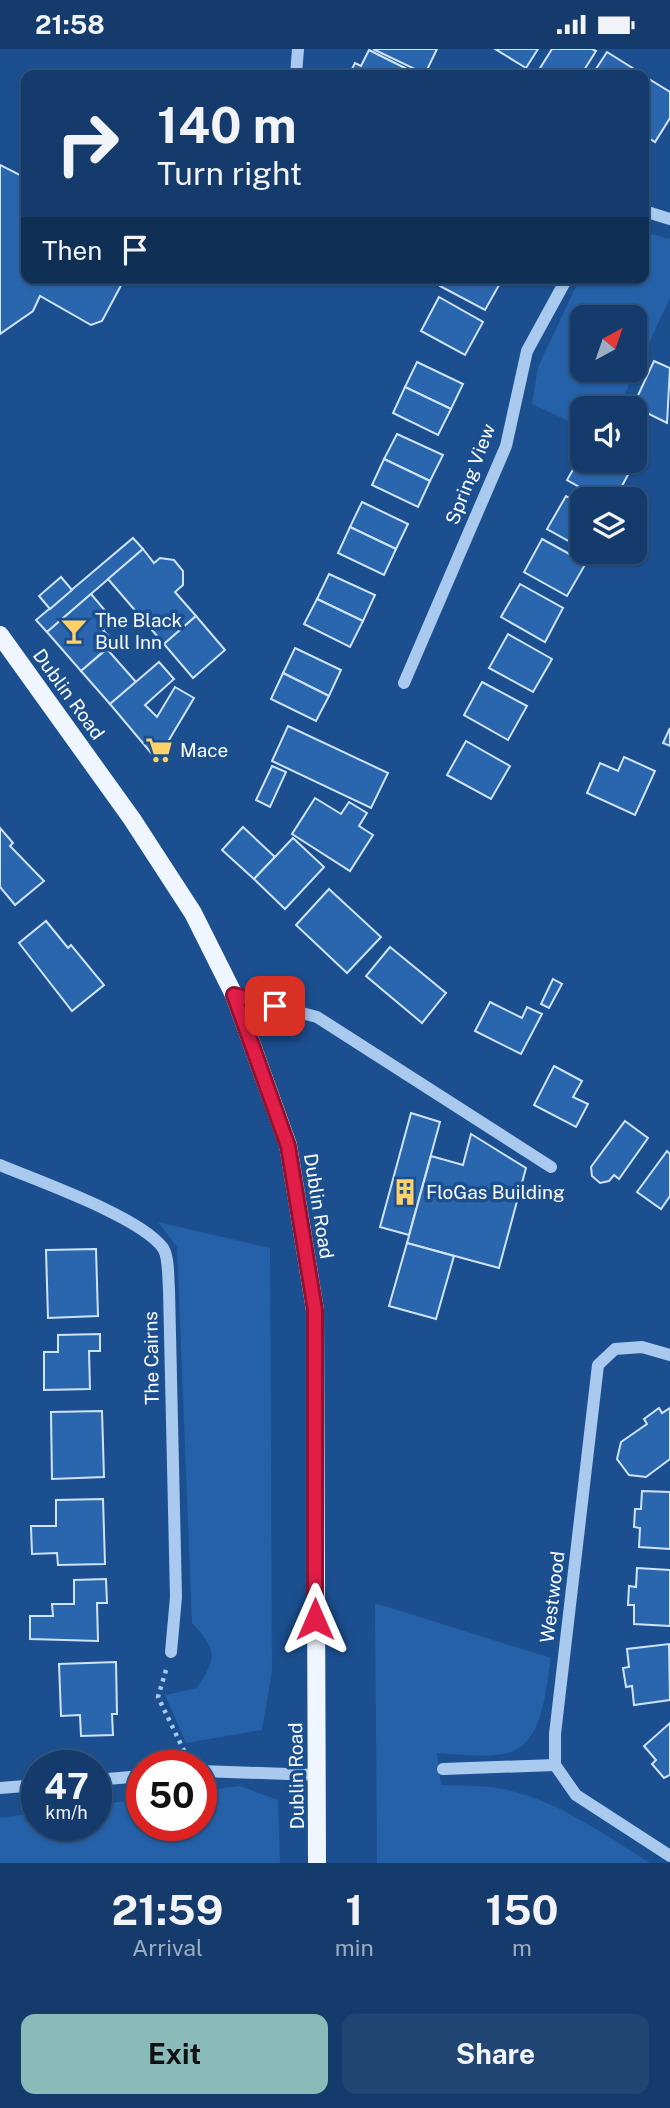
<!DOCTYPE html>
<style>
body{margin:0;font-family:"Public Sans",sans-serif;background:#214673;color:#f1f3f6;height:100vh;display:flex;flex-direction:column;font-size:26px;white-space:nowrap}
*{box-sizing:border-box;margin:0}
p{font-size:23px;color:#9dadc1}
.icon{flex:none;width:38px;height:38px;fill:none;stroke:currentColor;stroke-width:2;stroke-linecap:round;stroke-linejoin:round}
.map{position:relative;height:1814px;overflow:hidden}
.drawer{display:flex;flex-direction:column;background:#143b6b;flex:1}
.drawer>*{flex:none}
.guide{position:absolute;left:21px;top:21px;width:628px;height:214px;border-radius:14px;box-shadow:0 2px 5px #0004,0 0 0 2px #33557e;background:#143b6b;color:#f1f3f6;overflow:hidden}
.needle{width:46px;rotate:40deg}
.tools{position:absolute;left:570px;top:256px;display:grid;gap:14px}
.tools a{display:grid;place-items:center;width:77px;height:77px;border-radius:14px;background:#143b6b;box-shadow:0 2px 5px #0004,0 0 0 2px #33557e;font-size:35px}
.speed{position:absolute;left:21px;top:1701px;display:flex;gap:14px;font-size:35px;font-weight:700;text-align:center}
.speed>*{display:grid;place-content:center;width:91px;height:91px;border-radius:50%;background:#143b6b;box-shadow:0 2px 5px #0004,0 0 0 2px #33557e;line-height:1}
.speed small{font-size:18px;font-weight:400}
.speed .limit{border:10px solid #d22;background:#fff;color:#111}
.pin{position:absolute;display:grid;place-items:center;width:60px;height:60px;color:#fff;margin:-30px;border-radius:14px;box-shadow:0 4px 10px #0006}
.me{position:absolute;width:77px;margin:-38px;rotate:0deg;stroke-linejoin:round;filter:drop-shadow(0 0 5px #0008)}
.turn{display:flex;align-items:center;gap:24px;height:147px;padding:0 21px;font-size:32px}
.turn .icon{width:91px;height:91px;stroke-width:2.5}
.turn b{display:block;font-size:49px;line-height:60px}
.then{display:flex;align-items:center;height:66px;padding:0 21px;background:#0003;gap:14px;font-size:26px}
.eta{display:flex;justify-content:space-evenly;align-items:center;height:119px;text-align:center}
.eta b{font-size:42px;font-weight:700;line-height:49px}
.action{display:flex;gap:14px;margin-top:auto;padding:14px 21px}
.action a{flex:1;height:80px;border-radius:14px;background:#8bbbb9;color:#111;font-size:28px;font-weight:700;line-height:80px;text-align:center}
.action a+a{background:#214673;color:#f1f3f6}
.status{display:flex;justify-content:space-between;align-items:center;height:49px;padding:0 35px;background:#143b6b;direction:ltr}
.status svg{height:19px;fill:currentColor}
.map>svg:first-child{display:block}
</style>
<div class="status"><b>21:58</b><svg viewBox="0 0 49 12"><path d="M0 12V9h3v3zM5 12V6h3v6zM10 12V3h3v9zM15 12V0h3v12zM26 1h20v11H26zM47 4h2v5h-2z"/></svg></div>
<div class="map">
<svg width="670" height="1814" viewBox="0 0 670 1814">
<rect width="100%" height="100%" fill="#1b4f8f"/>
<g fill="#2461a8" fill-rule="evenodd">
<path d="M 644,183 L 670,190 L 670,249 L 618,359 L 583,359 L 583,379 L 532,355 L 538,318 L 580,229 L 644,229 ZM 583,268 L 635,268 L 635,320 L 583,320 Z"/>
<path d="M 158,1173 L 270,1199 L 272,1622 L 262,1681 L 186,1694 L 165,1646 L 197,1639 C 217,1609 217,1600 192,1574 L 177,1198 Z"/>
<path d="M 375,1554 L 551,1609 C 545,1642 544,1699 503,1705 C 482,1709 458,1705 437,1704 L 441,1736 C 459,1737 478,1736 495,1739 C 548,1745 606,1786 650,1814 L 377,1814 Z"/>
<polygon points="240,1737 278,1751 280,1814 0,1814 0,1769 37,1764 37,1776 96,1776 96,1756 142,1750 142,1776 201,1776 201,1742"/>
</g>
<g fill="#2a66ad" stroke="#cfe3fa" stroke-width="2">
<polygon points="373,0 437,0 425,25"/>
<polygon points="495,0 538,0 526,19"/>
<polygon points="552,0 592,0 596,2 581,26 540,26 537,24"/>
<polygon points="369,1 419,26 349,26 355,14 361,17"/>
<polygon points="607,3 639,23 637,26 592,26"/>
<polygon points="649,30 670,43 670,69 655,93 644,86 644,38"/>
<polygon points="0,116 26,129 26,229 125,229 102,272 91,276 40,247 33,262 0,285"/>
<polygon points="445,229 503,229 485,261 440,237"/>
<polygon points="439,248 483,273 465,306 421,282"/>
<polygon points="654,312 670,319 667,374 633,357"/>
<polygon points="417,313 463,335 451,360 405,338"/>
<polygon points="405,338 451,360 438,386 393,364"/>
<polygon points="397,385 443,406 430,432 384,410"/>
<polygon points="583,403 583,411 610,411 630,422 615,450 601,450 567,431"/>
<polygon points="384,410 430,432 418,458 372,436"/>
<polygon points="566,447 583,457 583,500 547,480"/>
<polygon points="362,453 408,475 396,500 350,478"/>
<polygon points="350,478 396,500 384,526 338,504"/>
<polygon points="133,489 143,500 47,583 36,571"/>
<polygon points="542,490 586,514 567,547 524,523"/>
<polygon points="143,500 154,514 160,509 174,511 183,522 183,536 175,543 196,567 164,595 108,530"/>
<polygon points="329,525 375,546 363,572 317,550"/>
<polygon points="61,528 72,541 50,560 39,547"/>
<polygon points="520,535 563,559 545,593 501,568"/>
<polygon points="91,545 114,572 103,581 114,593 81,622 47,583"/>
<polygon points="317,550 363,572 350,598 304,575"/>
<polygon points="196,567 225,601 193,629 164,595"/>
<polygon points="508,585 552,610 533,643 489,619"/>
<polygon points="295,599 341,621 329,647 283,624"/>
<polygon points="107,600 136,633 110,655 81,622"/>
<polygon points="159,613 174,630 145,656 157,668 175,638 194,649 157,711 110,655"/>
<polygon points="283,624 329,647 316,672 271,650"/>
<polygon points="482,633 527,657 508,691 464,666"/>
<polygon points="288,677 388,724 371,759 272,712"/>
<polygon points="670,679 670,697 663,694"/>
<polygon points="466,692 510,717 491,750 447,726"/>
<polygon points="624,708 655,722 635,766 587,744 600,714 618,722"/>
<polygon points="272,717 286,723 270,758 256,751"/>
<polygon points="315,749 341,765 349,753 367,764 359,777 373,786 350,822 292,785"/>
<polygon points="243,778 275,808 254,830 222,801"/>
<polygon points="0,779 13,794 10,797 44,832 15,856 0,838"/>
<polygon points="293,789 324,818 285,860 254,830"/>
<polygon points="329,840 381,888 347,924 296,876"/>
<polygon points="46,872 68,899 71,896 104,936 72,962 19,894"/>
<polygon points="390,898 446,944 422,974 366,927"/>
<polygon points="553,930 562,935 549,959 541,955"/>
<polygon points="490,953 522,969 527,958 542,965 521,1005 475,982"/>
<polygon points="554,1017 582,1032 573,1048 588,1055 576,1078 534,1056"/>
<polygon points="411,1064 440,1073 409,1186 380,1178"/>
<polygon points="625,1072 648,1089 619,1130 614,1126 609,1132 600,1134 592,1127 591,1118"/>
<polygon points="471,1085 526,1119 499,1219 407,1194 431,1107 463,1116"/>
<polygon points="667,1102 670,1105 670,1147 661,1160 637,1143"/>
<polygon points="407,1194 454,1207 436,1270 389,1257"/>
<polygon points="96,1200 98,1267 48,1269 46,1201"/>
<polygon points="100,1285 100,1302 89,1302 90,1340 44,1341 44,1303 58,1303 58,1286"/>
<polygon points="659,1359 662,1364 670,1359 670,1410 646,1428 629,1426 617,1410 621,1393 647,1375 644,1370"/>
<polygon points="102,1362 104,1428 52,1430 51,1363"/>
<polygon points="642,1442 670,1443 670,1500 639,1498 640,1479 634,1478 635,1460 641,1460"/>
<polygon points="103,1450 105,1515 58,1516 57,1504 32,1505 31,1477 56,1477 56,1451"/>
<polygon points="637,1519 670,1521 670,1577 634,1575 634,1556 628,1556 629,1537 636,1538"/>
<polygon points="106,1530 107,1554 97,1554 98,1592 30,1590 30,1567 53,1567 52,1555 74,1555 74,1531"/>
<polygon points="669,1595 670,1651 634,1656 632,1637 626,1638 623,1619 629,1618 627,1600"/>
<polygon points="116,1613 117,1665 112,1665 113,1686 81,1687 80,1666 61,1667 59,1615"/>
<polygon points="670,1674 670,1726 664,1729 652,1715 656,1711 644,1697"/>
</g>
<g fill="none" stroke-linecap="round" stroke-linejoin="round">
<polyline stroke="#a9c9ee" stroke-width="4.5" stroke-dasharray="3.5 5" stroke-linecap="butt" points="166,1621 158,1648 188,1710"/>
<g stroke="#a9c9ee" stroke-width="12">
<polyline points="296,26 298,0"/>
<polyline points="644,162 670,170"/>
<polyline points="404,634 506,397 527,302 567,229"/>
<polyline points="234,946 317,968 551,1118"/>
<path d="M 0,1116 C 38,1132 141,1168 163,1199 C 169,1208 168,1229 169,1241 L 176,1548 L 171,1603"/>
<polyline points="670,1306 642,1298 615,1300 598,1316 555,1685 555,1716 576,1746 670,1807"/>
<polyline points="443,1720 555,1716"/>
<polyline points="201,1722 316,1726"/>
<polyline points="96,1731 142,1727"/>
<polyline points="0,1739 37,1736"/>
</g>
<polyline stroke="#f0f6ff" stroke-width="18" points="0,586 132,770 193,864 234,946 288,1096 315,1261 317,1814"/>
</g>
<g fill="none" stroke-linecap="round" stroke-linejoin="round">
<defs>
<polyline id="route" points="275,957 234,946 288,1097 315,1261 315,1570"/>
</defs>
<use href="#route" stroke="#92132f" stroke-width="18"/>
<use href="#route" stroke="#e11d48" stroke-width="12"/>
</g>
<defs>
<symbol id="bar-bare" viewBox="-9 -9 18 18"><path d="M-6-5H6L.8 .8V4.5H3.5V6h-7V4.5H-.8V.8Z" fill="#ffd166" stroke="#1b4f8f" stroke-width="2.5" paint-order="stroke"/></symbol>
<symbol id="supermarket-bare" viewBox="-9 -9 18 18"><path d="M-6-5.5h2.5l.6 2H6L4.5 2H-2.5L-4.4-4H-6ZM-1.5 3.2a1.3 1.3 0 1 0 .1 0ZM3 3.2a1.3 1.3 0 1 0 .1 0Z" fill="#ffd166" stroke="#1b4f8f" stroke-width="2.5" paint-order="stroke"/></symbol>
<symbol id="building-bare" viewBox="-9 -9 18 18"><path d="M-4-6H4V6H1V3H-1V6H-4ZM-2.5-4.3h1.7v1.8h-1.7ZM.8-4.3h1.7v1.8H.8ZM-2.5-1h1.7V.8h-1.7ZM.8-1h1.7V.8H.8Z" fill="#ffd166" stroke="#1b4f8f" stroke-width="2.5" paint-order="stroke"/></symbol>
</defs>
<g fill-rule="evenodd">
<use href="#bar-bare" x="55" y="563" width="38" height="38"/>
<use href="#supermarket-bare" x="140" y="682" width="38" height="38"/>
<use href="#building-bare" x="386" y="1124" width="38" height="38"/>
</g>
<g text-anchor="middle" stroke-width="7" stroke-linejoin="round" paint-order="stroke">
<g font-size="19" fill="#fff" stroke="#1b4f8f">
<text transform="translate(470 425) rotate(-69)" y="7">Spring View</text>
<text transform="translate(69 645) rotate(54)" y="7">Dublin Road</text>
<text transform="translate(319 1157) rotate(81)" y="7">Dublin Road</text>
<text transform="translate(151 1309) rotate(-91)" y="7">The Cairns</text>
<text transform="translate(552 1548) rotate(-83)" y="7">Westwood</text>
<text transform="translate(296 1727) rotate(-91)" y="7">Dublin Road</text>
</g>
<g font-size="19" fill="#fff" stroke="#1b4f8f" text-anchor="start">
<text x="95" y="578">The Black<tspan x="95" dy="22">Bull Inn</tspan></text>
<text x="180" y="708">Mace</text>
<text x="426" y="1150">FloGas Building</text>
</g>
</g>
</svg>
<div class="tools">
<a><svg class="needle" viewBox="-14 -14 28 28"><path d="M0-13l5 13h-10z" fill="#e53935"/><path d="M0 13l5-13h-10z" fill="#9dadc1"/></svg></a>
<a><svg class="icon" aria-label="sound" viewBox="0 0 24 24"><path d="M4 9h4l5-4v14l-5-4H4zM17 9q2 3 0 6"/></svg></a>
<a><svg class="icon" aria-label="layers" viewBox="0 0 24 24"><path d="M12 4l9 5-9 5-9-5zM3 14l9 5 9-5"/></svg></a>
</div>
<div class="speed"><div>47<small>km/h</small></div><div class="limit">50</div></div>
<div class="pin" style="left:275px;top:957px;background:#d93025"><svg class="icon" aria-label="arrive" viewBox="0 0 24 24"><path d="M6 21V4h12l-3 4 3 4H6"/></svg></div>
<svg class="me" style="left:315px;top:1570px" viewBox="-20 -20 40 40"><path d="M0-17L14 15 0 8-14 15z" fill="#e11d48" stroke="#fff" stroke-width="4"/></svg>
<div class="guide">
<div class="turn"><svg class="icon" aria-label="right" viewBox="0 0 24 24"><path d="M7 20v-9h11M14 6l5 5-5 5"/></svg><div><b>140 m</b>Turn right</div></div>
<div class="then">Then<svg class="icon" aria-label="arrive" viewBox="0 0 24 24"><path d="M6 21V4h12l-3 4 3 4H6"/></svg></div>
</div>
</div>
<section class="drawer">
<div class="eta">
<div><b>21:59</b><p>Arrival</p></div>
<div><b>1</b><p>min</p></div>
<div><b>150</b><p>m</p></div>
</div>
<div class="action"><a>Exit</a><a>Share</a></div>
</section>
